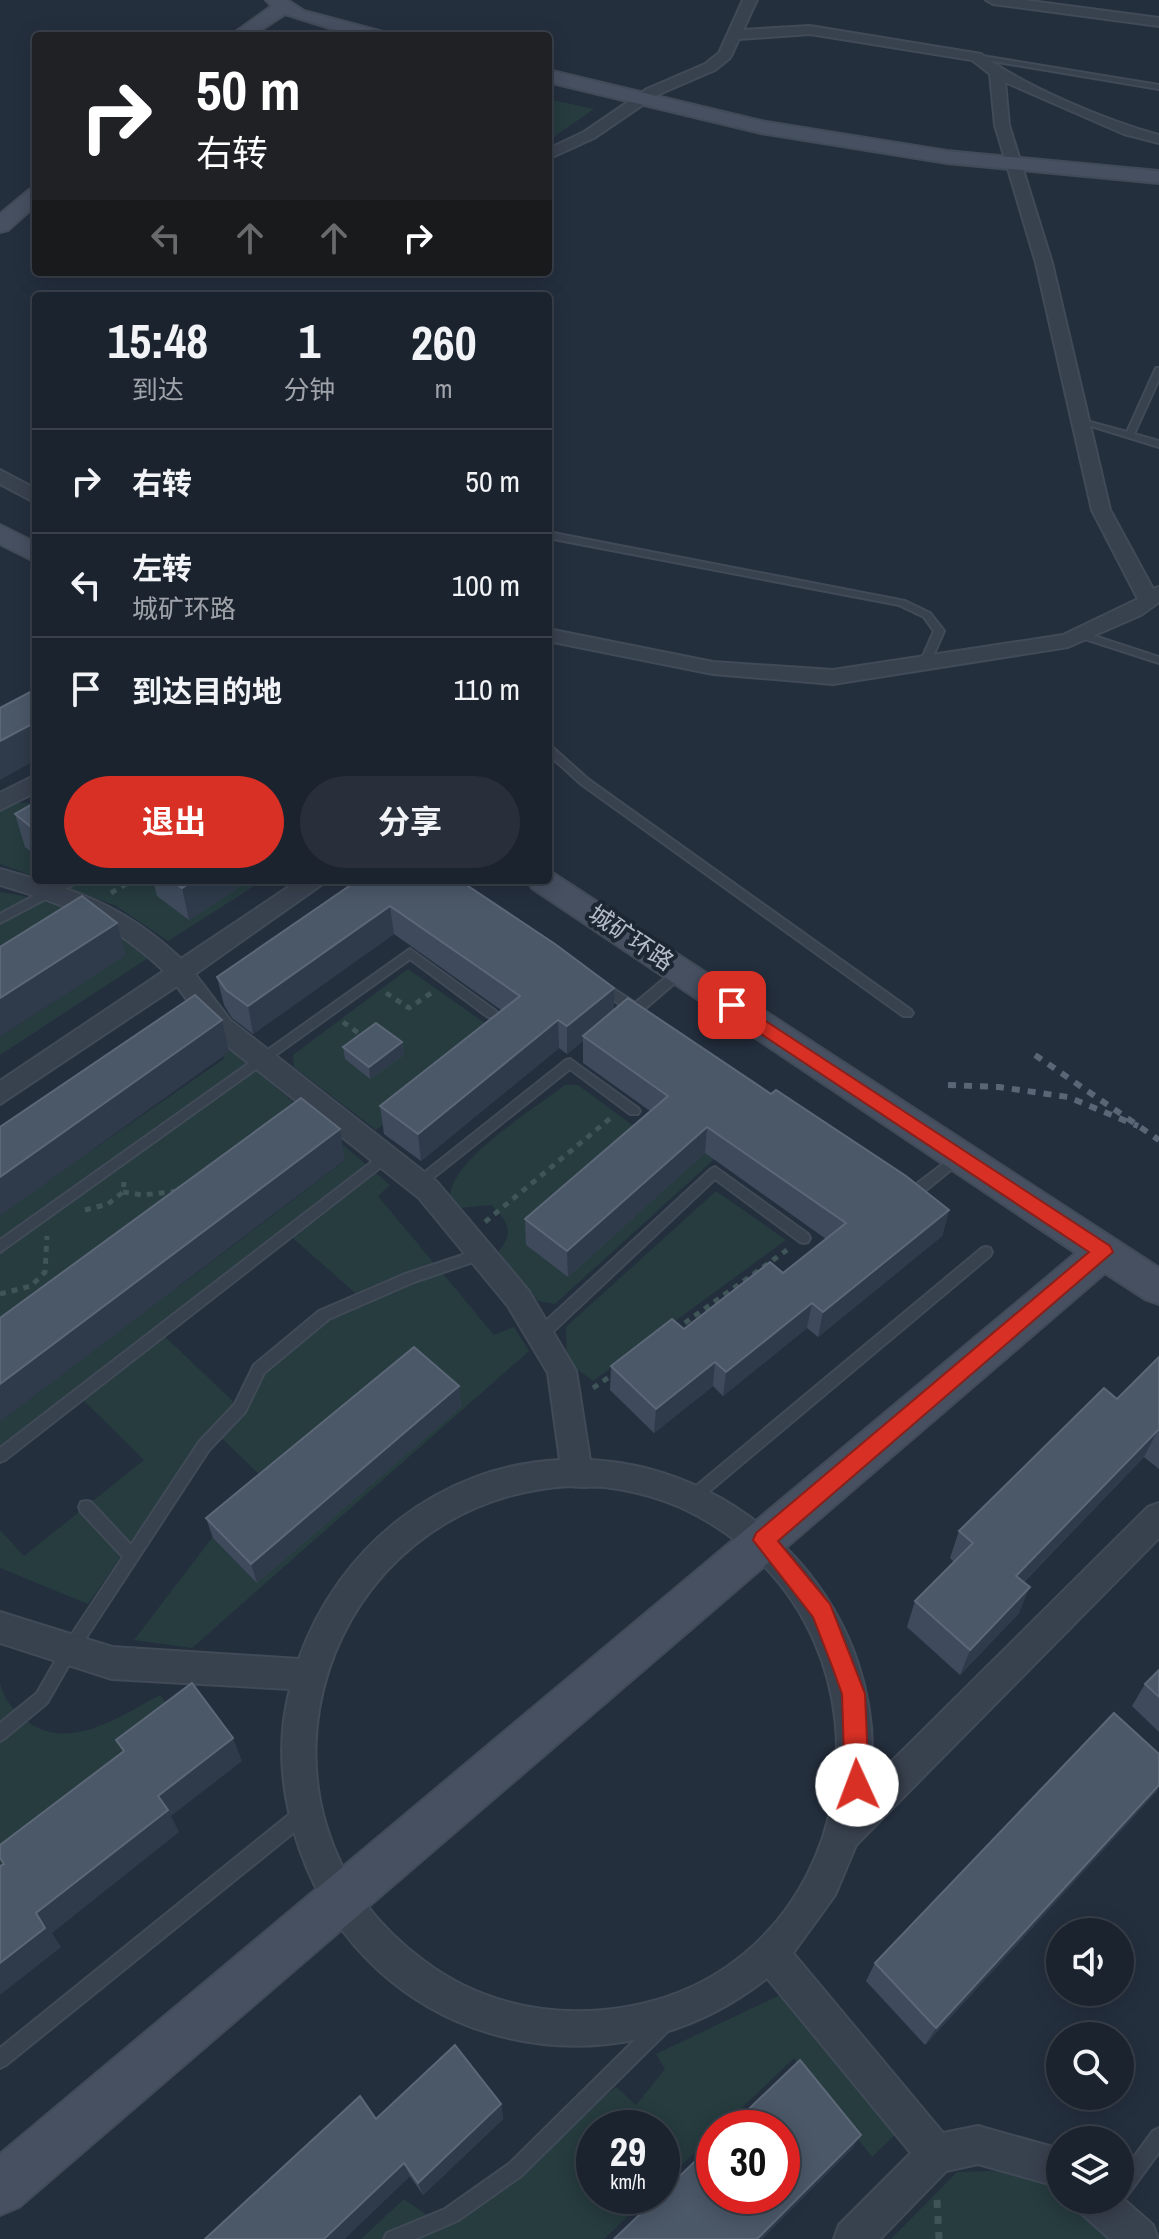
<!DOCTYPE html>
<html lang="zh">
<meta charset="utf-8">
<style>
body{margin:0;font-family:"Archivo Narrow","Noto Sans SC",sans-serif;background:#282f3a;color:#f1f3f6;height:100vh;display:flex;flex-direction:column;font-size:30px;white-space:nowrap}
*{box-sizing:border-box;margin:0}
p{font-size:26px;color:#a0a4aa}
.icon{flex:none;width:44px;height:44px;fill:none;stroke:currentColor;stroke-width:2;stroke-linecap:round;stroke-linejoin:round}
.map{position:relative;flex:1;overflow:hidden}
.sheet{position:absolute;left:32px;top:292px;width:520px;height:592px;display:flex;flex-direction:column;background:#1b232e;border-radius:8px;box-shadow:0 4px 20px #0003,0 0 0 2px #39404a}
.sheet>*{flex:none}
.hud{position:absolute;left:32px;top:32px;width:520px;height:244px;border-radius:8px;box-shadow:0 4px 20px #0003,0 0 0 2px #39404a;background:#202124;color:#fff;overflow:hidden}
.buttons{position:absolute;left:1046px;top:1918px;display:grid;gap:16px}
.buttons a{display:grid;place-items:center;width:88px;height:88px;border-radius:50%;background:#1b232e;box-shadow:0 4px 20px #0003,0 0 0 2px #39404a;font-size:40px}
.speed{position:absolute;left:576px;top:2110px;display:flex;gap:16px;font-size:40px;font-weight:700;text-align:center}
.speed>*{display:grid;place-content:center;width:104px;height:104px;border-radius:50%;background:#1b232e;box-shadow:0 4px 20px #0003,0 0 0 2px #39404a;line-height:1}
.speed small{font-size:20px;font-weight:400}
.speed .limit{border:12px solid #d22;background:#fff;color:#111}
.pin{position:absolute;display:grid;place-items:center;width:68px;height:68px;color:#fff;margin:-34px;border-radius:16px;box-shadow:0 4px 12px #0006}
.me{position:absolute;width:88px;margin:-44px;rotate:358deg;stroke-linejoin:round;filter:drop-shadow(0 0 6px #0008)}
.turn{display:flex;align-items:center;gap:28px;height:168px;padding:0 32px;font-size:36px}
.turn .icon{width:104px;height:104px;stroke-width:2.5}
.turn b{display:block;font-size:56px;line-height:68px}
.lanes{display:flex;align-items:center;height:76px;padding:0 32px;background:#0003;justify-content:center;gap:40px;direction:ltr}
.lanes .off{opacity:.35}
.eta{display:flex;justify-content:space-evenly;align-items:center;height:136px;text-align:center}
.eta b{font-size:48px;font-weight:700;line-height:56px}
.primary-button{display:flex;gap:16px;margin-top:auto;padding:16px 32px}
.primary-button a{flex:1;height:92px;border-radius:48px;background:#d93025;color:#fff;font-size:32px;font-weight:700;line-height:92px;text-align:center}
.primary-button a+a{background:#282f3a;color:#f1f3f6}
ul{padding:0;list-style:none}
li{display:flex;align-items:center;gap:24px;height:104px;padding:0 32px;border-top:2px solid #39404a}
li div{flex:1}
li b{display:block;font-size:30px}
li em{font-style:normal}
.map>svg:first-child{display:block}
</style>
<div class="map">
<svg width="1159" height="2239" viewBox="0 0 1159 2239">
<rect width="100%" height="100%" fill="#242f3e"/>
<g fill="#263c3f" fill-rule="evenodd">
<polygon points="548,99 594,109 548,141"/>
<polygon points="14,803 36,803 36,877 0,864 0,812"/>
<polygon points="46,880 264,880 168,941 116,906"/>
<path d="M 0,892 C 58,900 104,921 148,958 L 0,1055 L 0,1037 L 125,955 L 0,986 Z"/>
<polygon points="408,969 499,1033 376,1130 294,1067 293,1055"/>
<path d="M 202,1024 L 390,1185 L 378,1196 L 494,1335 L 514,1327 L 529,1351 L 192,1648 L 134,1640 L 260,1475 L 210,1427 L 88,1604 L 0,1568 L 0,1530 L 24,1556 L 144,1460 L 79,1396 L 0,1456 L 0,1214 L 225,1058 L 195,1033 ZM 344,1161 L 177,1288 L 139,1253 ZM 287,1233 L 361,1298 L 324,1315 L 259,1369 L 240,1408 L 157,1329 ZM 460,1407 L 257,1582 L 213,1538 L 213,1537 Z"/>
<path d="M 707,1073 L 765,1113 L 555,1304 L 538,1301 L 498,1252 C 515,1232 508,1222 491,1205 L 458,1208 L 450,1195 C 455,1156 533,1110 565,1085 L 578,1085 L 639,1130 ZM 711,1083 L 752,1111 L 568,1276 L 526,1245 Z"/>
<polygon points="716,1191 786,1240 593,1381 567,1362 566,1327"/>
<path d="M 0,1683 C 5,1700 10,1706 23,1718 C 65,1755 119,1717 160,1695 L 175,1715 L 117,1775 L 0,1866 Z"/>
<polygon points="782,1994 901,2129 872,2157 794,2058 721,2128 714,2128 714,2134 662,2184 662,2128 594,2128 594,2196 649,2196 604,2239 361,2239 404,2199 445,2228 616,2087 636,2105 665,2069 656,2054"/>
<polygon points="998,2171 1060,2187 1060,2200 1074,2200 1114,2239 891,2239 957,2172"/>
</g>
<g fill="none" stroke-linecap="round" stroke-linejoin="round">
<defs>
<g id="lane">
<polygon points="976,55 1159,85 1159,89 974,58 973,57"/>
<polygon points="1156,368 1159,368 1159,379 1134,434 1159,441 1159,447 1075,421 1079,419 1127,432"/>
<polygon points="548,532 905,601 930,613 944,631 930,663 925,666 920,663 934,631 924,617 899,605 548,538"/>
<polygon points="1082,632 1159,657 1159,663 1079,637 1079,633"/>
<polygon points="548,746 552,747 589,780 911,1010 913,1013 911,1016 903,1016 581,784 548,754"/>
<polygon points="63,880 77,880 76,883 0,923 0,914"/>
<polygon points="410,949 496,1011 498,1014 496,1017 488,1017 410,959 0,1252 0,1240"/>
<polygon points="681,967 687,971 685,974 640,1013 631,1017 625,1013 627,1010 596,987 598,984 606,984 635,1003 677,968"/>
<polygon points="570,1059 638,1108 640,1111 638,1114 630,1114 570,1069 423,1186 415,1186 413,1183 415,1180 566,1060"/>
<polygon points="386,1152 390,1154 392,1157 390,1160 5,1460 0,1462 0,1448 382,1154"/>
<polygon points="959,1152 963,1154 965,1157 963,1160 915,1199 911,1200 903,1196 901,1192 903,1188 911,1188"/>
<polygon points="715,1167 808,1234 810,1238 808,1242 804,1243 800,1242 715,1179 545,1339 540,1341 535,1339 533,1335 535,1331 711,1169"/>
<polygon points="986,1247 990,1248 992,1252 990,1256 699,1500 694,1502 689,1500 687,1496 689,1492 982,1248"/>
<polygon points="481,1249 485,1250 487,1254 485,1258 414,1282 329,1319 264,1373 245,1412 209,1450 74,1656 47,1703 5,1738 0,1741 0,1723 37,1693 64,1646 123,1557 81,1512 79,1507 81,1502 86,1501 91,1502 131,1545 199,1442 235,1404 254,1365 319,1311 405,1274"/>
<polygon points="302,1807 308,1809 310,1815 308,1821 6,2065 0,2068 0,2048 296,1809"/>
<polygon points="664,2015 670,2017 672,2023 670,2029 521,2176 457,2221 415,2239 384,2239 387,2233 445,2209 509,2164 658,2017"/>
<polygon points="1159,2128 1159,2152 1126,2197 1120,2200 1120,2176 1153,2131"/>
</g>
<g id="street">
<path d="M 743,0 L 757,0 L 743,30 L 810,26 L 981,54 C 1023,86 1107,121 1159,135 L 1159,143 L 1124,134 L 1005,82 L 1009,125 L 1052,263 L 1110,510 L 1153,589 L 1159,587 L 1159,602 L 1141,615 L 1068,647 L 833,684 L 713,674 L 548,641 L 548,629 L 713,662 L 833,670 L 1063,635 L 1138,599 L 1092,510 L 1036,263 L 995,125 L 990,74 L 972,60 L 810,34 L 739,39 L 730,58 L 715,70 L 657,95 L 594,138 L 548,159 L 548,149 L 584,132 L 647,89 L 705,64 L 719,53 Z"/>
<polygon points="986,0 1023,0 1159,18 1159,26 993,4"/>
<polygon points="0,470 36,489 36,503 0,484"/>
<polygon points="36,775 36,792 0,810 0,793"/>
<path d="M 0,869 C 75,890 123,904 181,959 L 299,880 L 328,880 L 195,974 L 230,1020 L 437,1182 L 528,1290 L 576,1371 L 590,1460 C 754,1468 890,1616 870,1783 L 1148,1507 L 1159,1503 L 1159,1538 L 856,1845 L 835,1895 L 793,1953 L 943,2133 L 978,2126 L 1060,2149 L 1060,2187 L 978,2164 L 946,2171 L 880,2239 L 834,2239 L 839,2225 L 911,2153 L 767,1978 C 607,2105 370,2048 300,1850 C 282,1799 276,1743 290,1689 L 112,1679 L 0,1643 L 0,1612 L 112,1647 L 299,1659 C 339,1547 439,1466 560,1460 L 548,1373 L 508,1306 L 419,1198 L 212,1034 L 177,986 L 0,1104 L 0,1081 L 164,971 C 110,920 69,906 0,885 ZM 571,1486 C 582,1488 593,1486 604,1487 C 637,1491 669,1500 698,1516 C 923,1639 863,1986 604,2010 C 539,2016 476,2000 424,1961 C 220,1811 323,1499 571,1486 Z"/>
<polygon points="1120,2196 1153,2225 1158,2239 1110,2239 1082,2214 1077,2200 1120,2200"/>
</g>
<g id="secondary">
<polygon points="266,0 287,0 304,11 383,32 385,36 355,36 285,14 252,36 230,36 272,6"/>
<polygon points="548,70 761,121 947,151 1159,171 1159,183 947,163 761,133 548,82"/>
<polygon points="36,188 36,205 8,230 0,232 0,214 29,190"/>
<polygon points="0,525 36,543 36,562 0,544"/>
<polygon points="548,870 1159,1268 1159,1304 1145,1299 1105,1273 19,2207 0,2215 0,2154 1076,1253 532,888 527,880 548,880"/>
</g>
</defs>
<use href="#lane" stroke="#414a57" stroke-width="4"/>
<use href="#street" stroke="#414a57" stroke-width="4"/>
<use href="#secondary" stroke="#414a57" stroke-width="4"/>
<g stroke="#3f5557" stroke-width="5" stroke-dasharray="6 6" stroke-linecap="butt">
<polyline points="111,893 133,880"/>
<polyline points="386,993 409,1008 434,991"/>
<polyline points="343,1022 364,1037"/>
<polyline points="123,1192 143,1195 178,1191"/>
<polyline points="85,1210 108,1204 123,1192 124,1182"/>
<polyline points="485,1222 613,1116"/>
<polyline points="0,1294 31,1286 45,1272 47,1236"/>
<polyline points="675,1330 787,1250"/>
<polyline points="593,1388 615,1373"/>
</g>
<polyline stroke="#3f5557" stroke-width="7" stroke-dasharray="8 8" stroke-linecap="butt" points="937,2200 939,2239"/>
<use href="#lane" fill="#38414e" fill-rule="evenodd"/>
<use href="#street" fill="#38414e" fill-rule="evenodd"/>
<use href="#secondary" fill="#465061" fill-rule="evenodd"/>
<g stroke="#5a6575" stroke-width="6" stroke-dasharray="8 8" stroke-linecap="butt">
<polyline points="1035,1055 1159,1140"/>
<polyline points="948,1085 999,1087 1068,1097 1138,1126"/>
</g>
</g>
<g fill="#3f4b5c">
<polygon points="36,802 36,856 25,847 15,814"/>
<polygon points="153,880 250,880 189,920 157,896"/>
<polygon points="358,880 614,1010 771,1094 949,1210 942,1236 818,1337 807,1328 723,1396 713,1386 654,1433 610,1390 611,1366 684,1329 783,1273 826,1239 705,1153 568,1277 526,1245 525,1219 650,1111 583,1063 583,1041 567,1054 559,1048 421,1161 384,1134 380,1106 501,1010 394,934 253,1034 232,1018 224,1005 217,977"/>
<polygon points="402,1042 404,1055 370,1079 345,1059 343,1047"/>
<polygon points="1159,1357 1159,1469 1144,1457 1024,1582 1019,1613 960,1675 907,1627 915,1601 954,1562 950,1558 959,1531 1117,1399"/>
<polygon points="459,1386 461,1407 257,1583 213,1538 206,1518"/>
<polygon points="1159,1670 1159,1732 1132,1706 1145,1684"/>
<polygon points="1158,1790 925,2045 866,1981 875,1963"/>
<polygon points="501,2104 503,2119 423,2195 410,2176 344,2239 205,2239 376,2119"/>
</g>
<g fill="#2f3b4b">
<polygon points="36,722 36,760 0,780 0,741"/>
<polygon points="194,880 250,880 189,920 182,888"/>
<polygon points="390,906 394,934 253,1034 248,1006"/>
<polygon points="117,923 126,955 0,1037 0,998"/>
<polygon points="614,988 614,1016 583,1036 583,1041 567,1054 567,1026"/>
<polygon points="222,1020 229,1052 0,1216 0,1177"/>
<polygon points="558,1020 559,1048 421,1161 418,1134"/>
<polygon points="402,1042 404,1055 370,1079 369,1067"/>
<polygon points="707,1127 705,1153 568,1277 567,1251"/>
<polygon points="340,1129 345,1160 0,1422 0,1384"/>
<polygon points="949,1210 942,1236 818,1337 823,1312"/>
<polygon points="812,1303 807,1328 723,1396 726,1372"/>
<polygon points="715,1362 713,1386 654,1433 656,1409"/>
<polygon points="459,1386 461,1407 257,1583 251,1564"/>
<polygon points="1158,1430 1144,1457 1005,1601 1016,1576"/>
<polygon points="1030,1587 1019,1613 960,1675 970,1650"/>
<polygon points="233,1738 242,1761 171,1816 179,1832 52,1933 61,1947 0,1995 0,1963 36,1913 158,1796"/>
<polygon points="1159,1785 1158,1790 925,2045 936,2028"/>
<polygon points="501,2104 503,2119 423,2195 418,2183"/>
<polygon points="861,2135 852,2149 762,2239 757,2239"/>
<polygon points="404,2163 410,2176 344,2239 324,2239"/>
</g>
<g fill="#4b5868" stroke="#5c6777" stroke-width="2">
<polygon points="36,689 36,722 0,741 0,708"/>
<polygon points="36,802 36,831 15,814"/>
<polygon points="171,880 194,880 182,888"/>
<polygon points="358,880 459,880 555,944 614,988 567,1026 558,1020 418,1134 380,1106 520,996 390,906 248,1006 226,990 217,977"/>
<polygon points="82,896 117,923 0,998 0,947"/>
<polygon points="195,995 222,1020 0,1177 0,1127"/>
<polygon points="628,998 771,1094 776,1090 906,1176 949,1210 823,1312 812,1303 726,1372 715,1362 656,1409 611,1366 672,1319 684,1329 770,1262 783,1273 846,1223 707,1127 567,1251 525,1219 668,1096 583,1036"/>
<polygon points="376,1023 402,1042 369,1067 343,1047"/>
<polygon points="301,1098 340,1129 0,1384 0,1318"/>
<polygon points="414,1347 459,1386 251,1564 206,1518"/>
<polygon points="1159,1357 1159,1430 1158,1430 1016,1576 1030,1587 970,1650 915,1601 973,1543 959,1531 1104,1388 1117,1399"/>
<polygon points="1159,1670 1159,1697 1145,1684"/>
<polygon points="192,1683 233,1738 158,1796 168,1810 36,1913 45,1928 0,1963 0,1866 4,1864 0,1858 0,1845 124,1751 116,1740"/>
<polygon points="1114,1713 1159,1754 1159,1785 936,2028 875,1963"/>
<polygon points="455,2045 501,2104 418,2183 404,2163 324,2239 205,2239 360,2096 376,2119"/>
<polygon points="800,2060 861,2135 757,2239 614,2239 659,2196 662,2196 662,2193 714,2143 714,2196 782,2196 782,2128 729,2128"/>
</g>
<polygon fill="#d93025" stroke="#8d1f18" stroke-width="2" points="732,999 1110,1246 1113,1252 778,1541 830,1604 865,1694 869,1785 865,1793 857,1797 848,1793 845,1785 842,1694 832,1666 813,1617 753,1540 756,1533 1089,1252 725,1010 723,1005"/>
<g text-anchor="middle" stroke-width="8" stroke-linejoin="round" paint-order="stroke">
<g font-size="24" fill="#b4bcc9" stroke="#1d2633">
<text transform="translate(631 938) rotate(34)" y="8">城矿环路</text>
</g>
</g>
</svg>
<div class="buttons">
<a><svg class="icon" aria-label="sound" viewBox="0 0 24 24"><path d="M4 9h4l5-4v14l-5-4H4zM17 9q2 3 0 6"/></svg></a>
<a><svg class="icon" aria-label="search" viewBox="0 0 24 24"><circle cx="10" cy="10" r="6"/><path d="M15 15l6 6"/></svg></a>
<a><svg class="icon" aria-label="layers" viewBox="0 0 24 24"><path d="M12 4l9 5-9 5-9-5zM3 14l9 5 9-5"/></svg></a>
</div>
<div class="speed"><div>29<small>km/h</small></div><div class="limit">30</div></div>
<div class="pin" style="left:732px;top:1005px;background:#d93025"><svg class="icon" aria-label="arrive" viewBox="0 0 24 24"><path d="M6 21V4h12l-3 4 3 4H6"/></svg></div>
<svg class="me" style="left:857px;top:1785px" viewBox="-20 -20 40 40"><circle r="19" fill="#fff"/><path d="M0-13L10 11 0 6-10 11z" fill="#d93025"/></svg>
<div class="hud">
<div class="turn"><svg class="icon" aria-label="right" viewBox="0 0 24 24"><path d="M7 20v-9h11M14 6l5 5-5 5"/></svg><div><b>50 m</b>右转</div></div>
<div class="lanes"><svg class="icon off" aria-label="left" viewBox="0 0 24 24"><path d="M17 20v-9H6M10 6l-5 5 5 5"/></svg><svg class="icon off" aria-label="ahead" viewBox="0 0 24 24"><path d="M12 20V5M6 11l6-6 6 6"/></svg><svg class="icon off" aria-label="ahead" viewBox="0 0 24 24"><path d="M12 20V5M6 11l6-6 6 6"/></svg><svg class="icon" aria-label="right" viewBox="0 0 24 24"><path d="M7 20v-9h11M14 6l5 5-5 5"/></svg></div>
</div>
<section class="sheet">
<div class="eta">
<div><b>15:48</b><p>到达</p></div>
<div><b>1</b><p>分钟</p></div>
<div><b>260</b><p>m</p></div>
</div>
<ul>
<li><svg class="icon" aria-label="right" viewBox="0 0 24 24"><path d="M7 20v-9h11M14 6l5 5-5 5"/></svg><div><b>右转</b></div><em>50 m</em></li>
<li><svg class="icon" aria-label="left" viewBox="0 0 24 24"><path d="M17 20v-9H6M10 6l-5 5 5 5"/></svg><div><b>左转</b><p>城矿环路</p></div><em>100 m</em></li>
<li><svg class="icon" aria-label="arrive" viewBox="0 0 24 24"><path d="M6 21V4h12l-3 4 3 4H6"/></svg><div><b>到达目的地</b></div><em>110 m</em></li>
</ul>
<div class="primary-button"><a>退出</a><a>分享</a></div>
</section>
</div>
